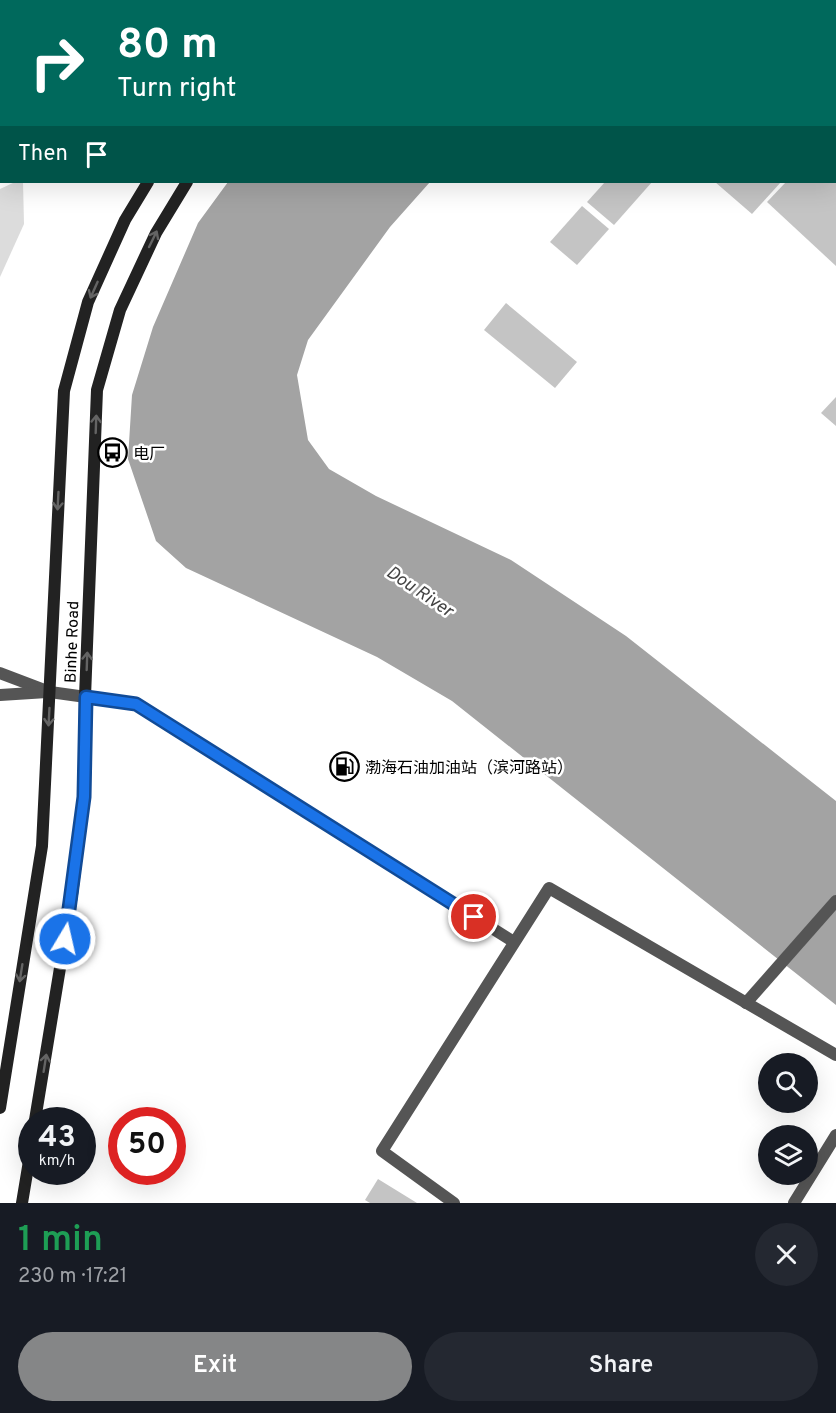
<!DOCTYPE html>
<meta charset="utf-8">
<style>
body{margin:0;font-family:Overpass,"Noto Sans SC",sans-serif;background:#242831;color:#f1f3f6;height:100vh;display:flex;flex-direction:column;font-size:22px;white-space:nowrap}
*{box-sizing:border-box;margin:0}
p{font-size:20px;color:#9ea1a6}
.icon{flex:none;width:33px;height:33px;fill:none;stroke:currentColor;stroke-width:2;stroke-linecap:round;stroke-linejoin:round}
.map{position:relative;height:1203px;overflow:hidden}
.panel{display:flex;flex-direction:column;background:#171b24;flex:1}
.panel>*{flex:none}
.top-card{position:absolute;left:0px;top:0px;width:837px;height:183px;box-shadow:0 6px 24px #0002;background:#00695c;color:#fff;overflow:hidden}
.fabs{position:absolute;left:758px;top:1053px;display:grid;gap:12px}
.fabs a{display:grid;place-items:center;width:60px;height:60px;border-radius:50%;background:#171b24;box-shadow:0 6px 24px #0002;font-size:30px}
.speed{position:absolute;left:18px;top:1107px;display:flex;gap:12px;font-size:30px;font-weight:700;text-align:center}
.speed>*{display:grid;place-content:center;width:78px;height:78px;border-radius:50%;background:#171b24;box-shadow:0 6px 24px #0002;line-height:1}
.speed small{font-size:15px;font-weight:400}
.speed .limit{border:9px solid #d22;background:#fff;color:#111}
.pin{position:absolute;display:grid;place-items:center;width:51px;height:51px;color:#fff;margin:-26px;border:3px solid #fff;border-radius:50%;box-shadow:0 2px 6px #0007}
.me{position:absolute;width:66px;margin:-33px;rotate:9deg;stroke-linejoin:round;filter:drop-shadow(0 0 4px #0008)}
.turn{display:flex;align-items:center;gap:21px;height:126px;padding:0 18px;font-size:27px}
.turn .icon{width:78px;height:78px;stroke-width:2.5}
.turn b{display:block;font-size:42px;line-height:51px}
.then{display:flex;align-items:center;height:57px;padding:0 18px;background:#0003;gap:12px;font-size:22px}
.round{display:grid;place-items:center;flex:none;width:63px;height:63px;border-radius:32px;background:#242831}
.headline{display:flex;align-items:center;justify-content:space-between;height:102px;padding:0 18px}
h1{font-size:36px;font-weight:600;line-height:45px;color:#1e9e55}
.primary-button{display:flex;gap:12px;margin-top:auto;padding:12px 18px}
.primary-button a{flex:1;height:69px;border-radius:36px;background:#858687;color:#fff;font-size:24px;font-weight:600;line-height:69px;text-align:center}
.primary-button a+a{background:#242831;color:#f1f3f6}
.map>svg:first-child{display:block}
</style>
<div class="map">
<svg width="836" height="1203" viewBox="0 0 836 1203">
<rect width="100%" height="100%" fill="#fff"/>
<polygon fill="#dcdcdc" points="15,182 23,182 24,224 0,277 0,189"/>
<polygon fill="#a3a3a3" points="228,182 430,182 390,227 308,340 297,375 308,440 329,469 376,496 511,560 626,636 836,801 836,1005 452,701 377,657 186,568 156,541 128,459 132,395 153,327 198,223"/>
<g fill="#c4c4c4">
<polygon points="605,182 652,182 614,225 587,202"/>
<polygon points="715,182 781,182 752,214"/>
<polygon points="786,182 836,182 836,266 767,202"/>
<polygon points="582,206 609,229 577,265 550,242"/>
<polygon points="506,303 577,362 555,388 484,330"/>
<polygon points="836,397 836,426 821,413"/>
<polygon points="378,1179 417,1203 370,1203 365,1200"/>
</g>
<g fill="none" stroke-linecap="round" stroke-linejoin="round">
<g stroke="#555" stroke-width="12">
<polyline points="45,2 46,0"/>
<polyline points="74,2 75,0"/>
<polyline points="0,72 2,70"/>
<polyline points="0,118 2,116"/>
<polyline points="0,673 50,692"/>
<polyline points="0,695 47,692"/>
<polyline points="746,1003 836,901"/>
</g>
<g stroke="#555" stroke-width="12">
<polyline points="50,692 136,704 514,942"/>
<polyline points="454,1203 382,1151 549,888 836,1055"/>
<polyline points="794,1203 836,1135"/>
</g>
<g stroke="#222" stroke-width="12">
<polyline points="286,2 288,0"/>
<polyline points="333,2 335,0"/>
<polyline points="0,1108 42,846 64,391 88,302 125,220 148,182"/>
<polyline points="35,1120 72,895 84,797 85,697 97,390 120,310 156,233 187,182"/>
<polyline points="22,1203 32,1143"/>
</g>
<defs>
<g id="rail">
<polyline points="166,2 167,0"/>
<polyline points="0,167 2,167"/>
</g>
</defs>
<use href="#rail" stroke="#000" stroke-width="7"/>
<use href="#rail" stroke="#fff" stroke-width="4.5" stroke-dasharray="14" stroke-linecap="butt"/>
</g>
<defs><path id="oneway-shaft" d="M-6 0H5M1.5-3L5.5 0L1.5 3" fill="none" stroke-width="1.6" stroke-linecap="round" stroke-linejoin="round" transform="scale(1.5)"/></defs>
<g stroke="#646464">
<use href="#oneway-shaft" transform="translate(153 239) rotate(-64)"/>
<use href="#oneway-shaft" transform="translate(94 290) rotate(114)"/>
<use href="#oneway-shaft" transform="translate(96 424) rotate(-88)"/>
<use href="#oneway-shaft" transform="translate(58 501) rotate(93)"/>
<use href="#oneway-shaft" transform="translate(87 661) rotate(-88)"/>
<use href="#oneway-shaft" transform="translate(49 717) rotate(93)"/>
<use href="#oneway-shaft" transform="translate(21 973) rotate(99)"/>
<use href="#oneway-shaft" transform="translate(45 1063) rotate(-81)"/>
</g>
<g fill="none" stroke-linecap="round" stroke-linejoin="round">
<defs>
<polyline id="route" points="65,939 84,797 86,697 136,704 474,917"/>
</defs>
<use href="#route" stroke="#114b97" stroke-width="15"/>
<use href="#route" stroke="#1a73e8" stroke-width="10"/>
</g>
<defs>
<symbol id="bus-ring" viewBox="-11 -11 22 22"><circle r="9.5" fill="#fff" stroke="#000" stroke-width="1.5"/><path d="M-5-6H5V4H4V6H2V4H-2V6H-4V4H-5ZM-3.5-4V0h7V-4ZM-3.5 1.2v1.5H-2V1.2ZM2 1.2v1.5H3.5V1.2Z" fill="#000"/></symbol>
<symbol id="fuel-ring" viewBox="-11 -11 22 22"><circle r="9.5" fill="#fff" stroke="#000" stroke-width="1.5"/><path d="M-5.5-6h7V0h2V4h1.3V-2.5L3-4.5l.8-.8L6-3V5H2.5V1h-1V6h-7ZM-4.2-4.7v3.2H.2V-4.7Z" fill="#000"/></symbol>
</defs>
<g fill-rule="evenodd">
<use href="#bus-ring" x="96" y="436" width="33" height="33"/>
<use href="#fuel-ring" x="328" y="750" width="33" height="33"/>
</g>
<g text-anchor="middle" stroke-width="5" stroke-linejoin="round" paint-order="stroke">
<g font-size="16" fill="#000" stroke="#fff" text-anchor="start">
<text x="133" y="459">电厂</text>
<text x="365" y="773">渤海石油加油站（滨河路站）</text>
</g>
<g font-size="16" fill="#000" stroke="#fff">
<text transform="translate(71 642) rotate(-88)" y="6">Binhe Road</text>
</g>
<g font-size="18" font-style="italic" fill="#444" stroke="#fff">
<text transform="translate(420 591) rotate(34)" y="6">Dou River</text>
</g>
</g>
</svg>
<div class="fabs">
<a><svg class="icon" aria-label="search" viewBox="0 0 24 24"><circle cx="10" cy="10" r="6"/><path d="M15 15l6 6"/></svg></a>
<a><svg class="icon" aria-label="layers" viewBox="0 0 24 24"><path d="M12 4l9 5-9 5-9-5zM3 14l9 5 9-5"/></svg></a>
</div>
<div class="speed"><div>43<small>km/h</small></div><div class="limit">50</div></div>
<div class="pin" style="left:474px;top:917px;background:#d93025"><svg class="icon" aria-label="arrive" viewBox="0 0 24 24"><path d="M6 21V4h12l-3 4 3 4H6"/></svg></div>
<svg class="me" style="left:65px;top:939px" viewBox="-20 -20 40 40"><circle r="17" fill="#1a73e8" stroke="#fff" stroke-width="3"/><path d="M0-11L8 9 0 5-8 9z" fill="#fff"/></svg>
<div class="top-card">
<div class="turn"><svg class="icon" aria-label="right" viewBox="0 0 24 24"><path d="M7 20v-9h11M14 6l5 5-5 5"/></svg><div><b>80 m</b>Turn right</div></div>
<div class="then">Then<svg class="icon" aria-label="arrive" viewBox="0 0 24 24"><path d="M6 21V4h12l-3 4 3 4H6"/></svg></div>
</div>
</div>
<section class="panel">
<div class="headline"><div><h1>1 min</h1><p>230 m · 17:21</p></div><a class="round"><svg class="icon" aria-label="close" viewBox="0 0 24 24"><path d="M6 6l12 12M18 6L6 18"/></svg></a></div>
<div class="primary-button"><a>Exit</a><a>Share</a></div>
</section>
